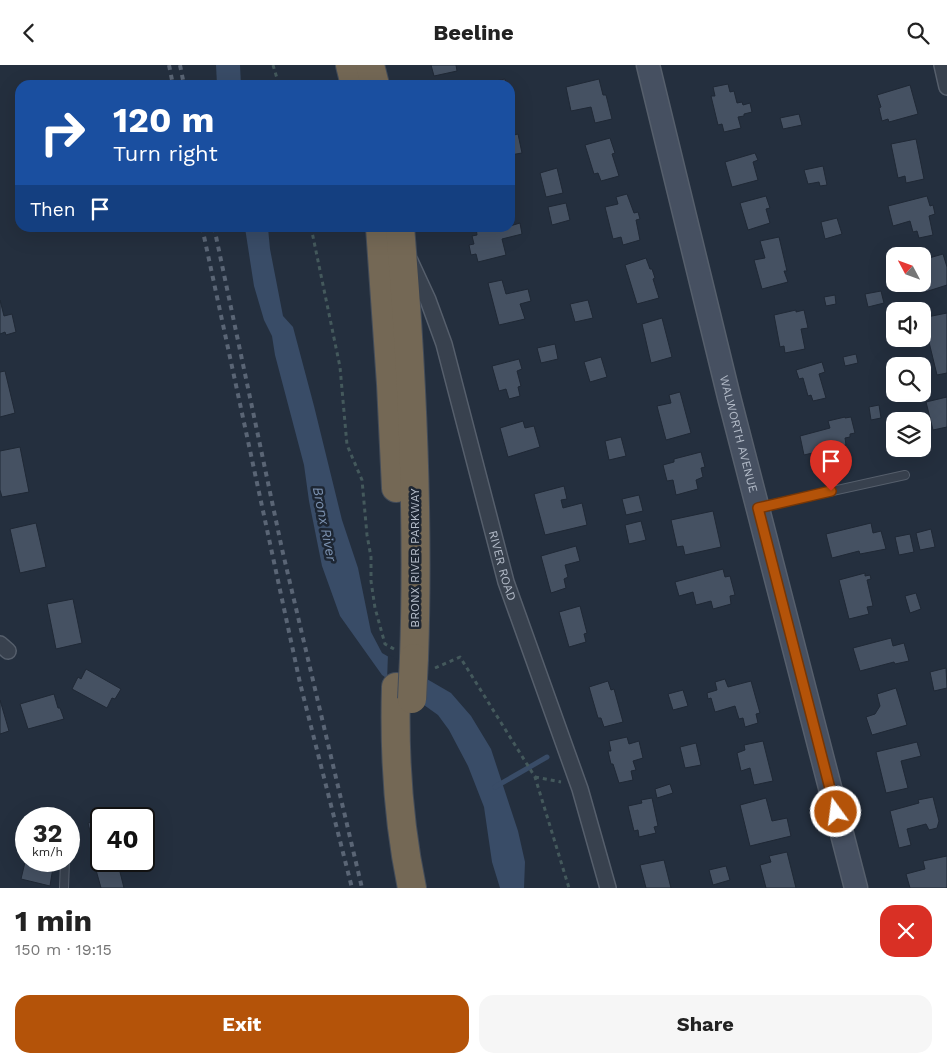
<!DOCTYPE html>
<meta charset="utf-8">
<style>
body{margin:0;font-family:"Work Sans",sans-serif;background:#f6f6f6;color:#222;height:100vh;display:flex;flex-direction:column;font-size:19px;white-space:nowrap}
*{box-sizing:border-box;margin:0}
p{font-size:16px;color:#767676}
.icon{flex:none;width:28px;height:28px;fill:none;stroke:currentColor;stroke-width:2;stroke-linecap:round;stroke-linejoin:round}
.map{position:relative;height:823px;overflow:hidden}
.panel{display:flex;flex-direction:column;background:#fff;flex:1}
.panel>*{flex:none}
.top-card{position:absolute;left:15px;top:15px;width:500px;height:152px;border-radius:15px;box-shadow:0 5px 20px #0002;background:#1a4fa0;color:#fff;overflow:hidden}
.needle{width:32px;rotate:311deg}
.tools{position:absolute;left:886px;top:182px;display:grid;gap:10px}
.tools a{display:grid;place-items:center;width:45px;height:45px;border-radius:10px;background:#fff;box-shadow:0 5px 20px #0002;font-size:25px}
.speed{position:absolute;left:15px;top:742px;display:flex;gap:10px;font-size:25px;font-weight:700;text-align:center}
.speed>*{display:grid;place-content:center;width:65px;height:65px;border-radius:50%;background:#fff;box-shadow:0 5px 20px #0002;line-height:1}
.speed small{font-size:12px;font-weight:400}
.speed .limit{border:2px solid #111;border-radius:8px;background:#fff;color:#111}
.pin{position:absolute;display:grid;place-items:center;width:42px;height:42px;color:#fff;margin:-51px -21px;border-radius:50% 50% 50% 0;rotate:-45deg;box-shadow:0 0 5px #0007}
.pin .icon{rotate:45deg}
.me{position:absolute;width:55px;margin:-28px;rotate:346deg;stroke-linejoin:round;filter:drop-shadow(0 0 4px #0008)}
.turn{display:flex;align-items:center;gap:18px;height:105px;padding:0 15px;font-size:22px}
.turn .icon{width:65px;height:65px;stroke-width:2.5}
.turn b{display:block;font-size:35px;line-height:42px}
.then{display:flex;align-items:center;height:48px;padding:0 15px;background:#0003;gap:10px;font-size:19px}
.round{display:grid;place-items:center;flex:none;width:52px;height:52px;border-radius:15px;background:#f6f6f6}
.overview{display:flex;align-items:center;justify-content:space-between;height:85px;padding:0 15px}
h1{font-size:30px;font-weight:700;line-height:38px}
.cta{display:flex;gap:10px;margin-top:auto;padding:10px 15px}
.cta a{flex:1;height:58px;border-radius:15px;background:#b45309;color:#fff;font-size:20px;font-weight:700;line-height:58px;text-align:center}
.cta a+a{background:#f6f6f6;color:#222}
header{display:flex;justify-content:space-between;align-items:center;height:65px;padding:0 15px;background:#fff;font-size:22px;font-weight:700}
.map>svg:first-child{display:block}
</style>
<header><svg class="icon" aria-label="back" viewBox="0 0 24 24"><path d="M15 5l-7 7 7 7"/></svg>Beeline<svg class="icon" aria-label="search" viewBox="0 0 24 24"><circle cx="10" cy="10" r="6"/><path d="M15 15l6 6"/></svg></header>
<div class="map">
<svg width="947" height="823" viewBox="0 0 947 823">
<rect width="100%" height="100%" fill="#242f3e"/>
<g fill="#394c67">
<polygon points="216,0 240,0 241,20 217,20"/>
<polygon points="245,163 268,163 270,184 283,251 293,262 314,341 342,455 358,503 371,567 382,588 451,628 471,651 491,684 518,766 525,797 524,823 500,823 492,797 484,742 468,701 449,665 438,650 382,610 340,551 322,501 309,436 304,400 275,290 272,271 264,255 254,221"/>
</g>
<polygon fill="#242f3e" points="388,589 422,609 387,616"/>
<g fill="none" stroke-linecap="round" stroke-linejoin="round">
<polyline stroke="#394c67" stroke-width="5" points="495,722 547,692"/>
</g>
<g fill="#455162" stroke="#1f2835">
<polygon points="431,0 456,0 457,6 434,11"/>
<polygon points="505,14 506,20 488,20 487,18"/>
<polygon points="599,14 603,30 606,30 612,54 595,58 591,42 571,46 566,22"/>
<polygon points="728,19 730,27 734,26 737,38 742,37 743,40 750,38 752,47 744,49 744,51 738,52 741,63 724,67 722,59 718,60 711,31 715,31 713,22"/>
<polygon points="910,20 918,49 889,57 888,54 882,56 879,43 881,42 877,30"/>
<polygon points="799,49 802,60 783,64 780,53"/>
<polygon points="518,69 522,88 510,90 510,71"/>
<polygon points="610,73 615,88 612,89 619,111 601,116 598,108 594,109 585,80"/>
<polygon points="916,74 924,114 906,118 905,111 898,113 891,79"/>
<polygon points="755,88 758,95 753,97 758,115 732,122 725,97"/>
<polygon points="823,101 827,120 820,121 819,117 808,119 804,105"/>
<polygon points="557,103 563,128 546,132 540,108"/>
<polygon points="627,129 634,148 638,147 640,154 636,155 640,175 623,180 621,172 613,174 605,142 618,139 616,132"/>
<polygon points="766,131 770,143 766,144 770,158 748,165 740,138"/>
<polygon points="927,131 930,141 933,140 935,149 929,151 933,170 919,173 917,166 913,167 910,156 893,161 888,141"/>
<polygon points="566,138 570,155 552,160 548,142"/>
<polygon points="837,153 842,169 825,174 821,157"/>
<polygon points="520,158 522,169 502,174 506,190 478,197 476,189 471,190 469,180 474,179 472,171 477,170 476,162 487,162 488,166 510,162 510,161"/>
<polygon points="779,172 787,206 784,206 788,217 762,224 754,195 765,193 760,176"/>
<polygon points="943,189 947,202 947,220 922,228 919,219 922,219 922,195"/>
<polygon points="646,193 650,204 652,204 655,213 653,214 659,233 637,239 625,200"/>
<polygon points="502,215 506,229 528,224 531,236 520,239 525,254 499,260 488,218"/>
<polygon points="881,226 884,238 868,242 865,229"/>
<polygon points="835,230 836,239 826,241 824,232"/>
<polygon points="0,235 4,251 12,249 16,267 6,270 5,267 0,269"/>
<polygon points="588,235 593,253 575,257 570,239"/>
<polygon points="796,245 796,247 804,245 808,263 801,264 805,284 785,288 784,281 780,282 774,250"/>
<polygon points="947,248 947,308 937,310 928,273 926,273 922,253"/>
<polygon points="662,253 672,292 651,298 642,259"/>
<polygon points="555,279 558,294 541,298 537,283"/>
<polygon points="856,289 858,298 845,301 843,292"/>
<polygon points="601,292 607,312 590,317 584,297"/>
<polygon points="519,294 522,304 517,306 521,321 518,322 520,331 509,334 506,324 499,326 492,301"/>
<polygon points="822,297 825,307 819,309 826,333 813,336 811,330 808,331 803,313 799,314 796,305"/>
<polygon points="5,306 15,348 0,352 0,307"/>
<polygon points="680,327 691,368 666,375 657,341 671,338 669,330"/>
<polygon points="947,332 947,362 933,365 926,337"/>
<polygon points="879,340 881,353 871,355 869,342"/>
<polygon points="845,352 845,353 851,352 855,368 850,369 850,372 845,373 846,380 804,390 800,371 830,363 828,356"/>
<polygon points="523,356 525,363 534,361 540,382 508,392 500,363"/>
<polygon points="621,372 626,391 609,395 605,376"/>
<polygon points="20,382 29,427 2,432 0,425 0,386"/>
<polygon points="701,387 705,402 701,403 703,412 696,415 698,424 676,430 673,415 667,416 663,400 674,397 674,394"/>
<polygon points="564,421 567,434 561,435 563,443 582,438 587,460 545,470 534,429"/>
<polygon points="639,430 643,446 626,450 622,434"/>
<polygon points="713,446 721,482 685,490 683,481 677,482 671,455"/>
<polygon points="641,456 646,475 629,479 625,460"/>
<polygon points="36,458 46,502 20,508 10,464"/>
<polygon points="871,458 873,468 881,466 886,484 860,489 859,486 832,493 826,469"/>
<polygon points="931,464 935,482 920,485 916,468"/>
<polygon points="910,469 914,487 899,490 895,472"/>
<polygon points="576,481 580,496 565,500 568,512 564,514 566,523 551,528 541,491"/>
<polygon points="723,504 725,512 730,511 735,530 730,531 731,539 713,544 711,536 696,540 693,527 679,531 675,517"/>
<polygon points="865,508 865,511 870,510 871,514 867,515 873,541 867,542 869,549 849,554 839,515"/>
<polygon points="916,528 921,544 910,548 905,531"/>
<polygon points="73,534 82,578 56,584 47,539"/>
<polygon points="580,541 587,568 584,569 586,577 569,582 559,547"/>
<polygon points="891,573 893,581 904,578 909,596 895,599 894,597 860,606 853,583"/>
<polygon points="946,603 947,623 934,626 930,607"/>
<polygon points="86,604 121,624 115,634 112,633 107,643 72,624 78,612 81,614"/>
<polygon points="725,614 728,622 751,616 760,648 756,649 758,658 745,662 743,653 739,654 735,641 715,647 711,633 708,634 707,628 717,625 715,617"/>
<polygon points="608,616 611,625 614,624 623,657 604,662 601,653 598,653 589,622"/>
<polygon points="896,623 907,660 872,670 866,652 875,649 880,641 877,629"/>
<polygon points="683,625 688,641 673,645 668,629"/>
<polygon points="54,629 58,643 60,643 64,654 28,664 20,639"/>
<polygon points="0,635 9,666 0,669"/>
<polygon points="627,672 629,679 639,676 643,693 633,696 636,705 631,706 633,715 619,718 613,699 611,699 608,686 611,686 609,676"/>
<polygon points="763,676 773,716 754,720 750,703 741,706 737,688 745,685 744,680"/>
<polygon points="917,677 921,691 901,696 908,723 886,728 876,687"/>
<polygon points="696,678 701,700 685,703 680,682"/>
<polygon points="670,719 673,728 657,733 655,724"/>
<polygon points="933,732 939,756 937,763 929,765 926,759 907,764 911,780 899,783 890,746 919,738 918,735"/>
<polygon points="652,733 658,761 654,762 656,768 639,772 638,765 634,766 628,741 642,738 641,735"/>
<polygon points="766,733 772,756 787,753 791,771 750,781 740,740"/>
<polygon points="101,755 101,776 93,778 88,758"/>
<polygon points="787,787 796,823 766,823 760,800 771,797 769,791"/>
<polygon points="947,791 947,823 910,823 906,809 925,804 923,796"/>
<polygon points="26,793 26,796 54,796 50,821 21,814"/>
<polygon points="664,795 671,823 646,823 640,800"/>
<polygon points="118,799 124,823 101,823 96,805"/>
<polygon points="726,801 730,815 713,820 709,805"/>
</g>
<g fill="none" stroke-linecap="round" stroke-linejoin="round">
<defs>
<g id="lane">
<polyline points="760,442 905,410"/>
<polyline points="69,780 69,778"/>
<polyline points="64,823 65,796"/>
</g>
<g id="street">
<polyline points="942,0 947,22"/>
<path id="s1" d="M 410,196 L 428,235 L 444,279 L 506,517 L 580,724 L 608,823"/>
<polyline points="0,579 8,586"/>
</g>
<g id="secondary">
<path id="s2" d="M 648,0 L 729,332 L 856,823"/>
</g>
<g id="highway">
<polyline points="350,0 355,20"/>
<polyline points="370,0 375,20"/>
<polyline points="380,162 391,319 396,423"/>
<path d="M 400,162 C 412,305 419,450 414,593"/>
<path d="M 396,622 C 394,691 398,756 412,823"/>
</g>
</defs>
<use href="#lane" stroke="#565f6c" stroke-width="10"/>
<use href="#street" stroke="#565f6c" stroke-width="18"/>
<use href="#secondary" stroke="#565f6c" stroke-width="25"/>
<use href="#highway" stroke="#434c59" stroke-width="30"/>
<g stroke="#44595c" stroke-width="3" stroke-dasharray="4 4" stroke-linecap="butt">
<polyline points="273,0 279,20"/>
<polyline points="311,162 340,302 347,380 362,415 367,470 371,492 371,516 375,543 385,579 394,584"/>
<polyline points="435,603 460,592 535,712 569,823"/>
<polyline points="535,712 561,717"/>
</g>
<use href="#lane" stroke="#38414e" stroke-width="8"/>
<use href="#street" stroke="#38414e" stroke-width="15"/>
<use href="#secondary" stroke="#465061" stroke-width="22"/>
<use href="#highway" stroke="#746855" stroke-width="28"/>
<g stroke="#5a6575" stroke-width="4" stroke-dasharray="5 5" stroke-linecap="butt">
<polyline points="169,0 173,20"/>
<polyline points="180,0 184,20"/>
<polyline points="202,162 300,618 352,823"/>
<polyline points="214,162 282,484 362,823"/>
</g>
<defs>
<polyline id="highway-bridge" points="412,634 414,593"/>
</defs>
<use href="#highway-bridge" stroke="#434c59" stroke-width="30" stroke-linecap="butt"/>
<use href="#highway-bridge" stroke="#746855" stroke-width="28"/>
</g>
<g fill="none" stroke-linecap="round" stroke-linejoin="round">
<defs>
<polyline id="route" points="831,426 758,443 836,747"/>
</defs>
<use href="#route" stroke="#753606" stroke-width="12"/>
<use href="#route" stroke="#b45309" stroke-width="9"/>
</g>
<g text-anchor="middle" stroke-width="5" stroke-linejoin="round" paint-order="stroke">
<g font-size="12" fill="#b4bcc9" stroke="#1d2633">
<text dy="4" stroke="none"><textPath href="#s2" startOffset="380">WALWORTH AVENUE</textPath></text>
<text transform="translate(415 493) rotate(-90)" y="4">BRONX RIVER PARKWAY</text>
<text dy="4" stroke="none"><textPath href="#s1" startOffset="319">RIVER ROAD</textPath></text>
</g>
<g font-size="14" font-style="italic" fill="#7c92b1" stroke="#1d2633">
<text transform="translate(325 459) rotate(79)" y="5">Bronx River</text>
</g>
</g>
</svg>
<div class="tools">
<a><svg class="needle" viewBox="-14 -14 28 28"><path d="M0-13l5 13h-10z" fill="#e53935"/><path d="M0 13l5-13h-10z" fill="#767676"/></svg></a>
<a><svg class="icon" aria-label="sound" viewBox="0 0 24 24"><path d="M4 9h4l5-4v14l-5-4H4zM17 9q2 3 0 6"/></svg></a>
<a><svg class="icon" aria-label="search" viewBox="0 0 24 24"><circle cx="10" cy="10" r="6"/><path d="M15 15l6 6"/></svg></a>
<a><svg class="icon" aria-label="layers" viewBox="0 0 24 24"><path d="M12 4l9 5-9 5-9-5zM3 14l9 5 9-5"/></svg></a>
</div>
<div class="speed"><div>32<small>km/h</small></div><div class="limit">40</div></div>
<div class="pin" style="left:831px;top:426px;background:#d93025"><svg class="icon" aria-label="arrive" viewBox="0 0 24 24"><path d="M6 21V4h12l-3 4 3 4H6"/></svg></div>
<svg class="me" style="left:836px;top:747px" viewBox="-20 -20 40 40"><circle r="17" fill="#b45309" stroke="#fff" stroke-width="3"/><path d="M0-11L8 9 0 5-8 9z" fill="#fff"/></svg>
<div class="top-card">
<div class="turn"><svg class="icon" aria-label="right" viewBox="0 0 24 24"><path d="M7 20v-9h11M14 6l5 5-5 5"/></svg><div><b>120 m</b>Turn right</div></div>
<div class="then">Then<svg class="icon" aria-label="arrive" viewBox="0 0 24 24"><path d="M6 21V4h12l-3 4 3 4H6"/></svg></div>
</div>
</div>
<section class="panel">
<div class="overview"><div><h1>1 min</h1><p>150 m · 19:15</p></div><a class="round" style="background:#d93025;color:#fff"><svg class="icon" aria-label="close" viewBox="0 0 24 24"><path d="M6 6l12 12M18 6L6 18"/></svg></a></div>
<div class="cta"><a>Exit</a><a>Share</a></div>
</section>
